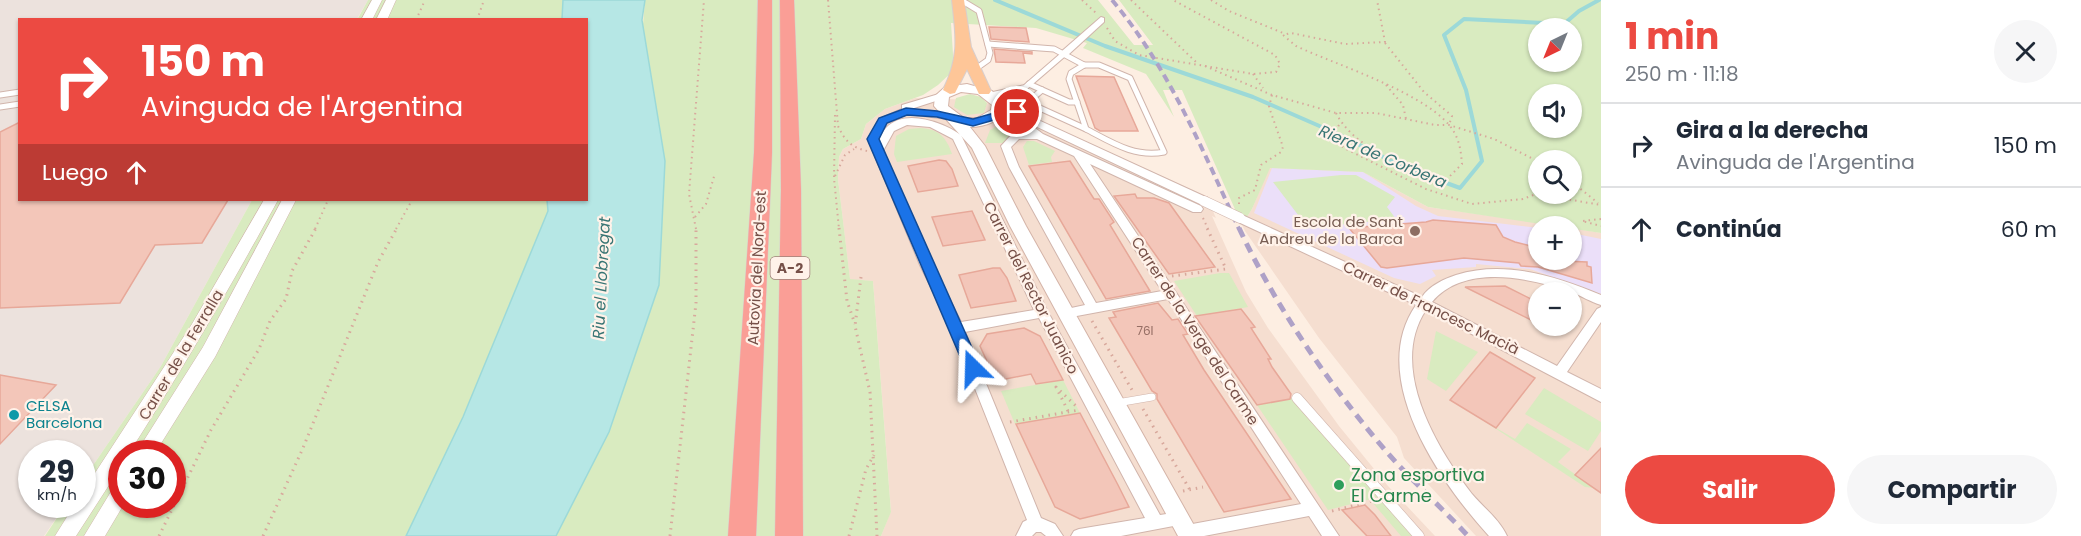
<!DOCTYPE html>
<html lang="es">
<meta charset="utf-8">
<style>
body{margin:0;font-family:Poppins,sans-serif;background:#f6f6f7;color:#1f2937;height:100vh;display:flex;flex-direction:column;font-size:22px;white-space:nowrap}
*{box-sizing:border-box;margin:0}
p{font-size:20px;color:#747a83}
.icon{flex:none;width:33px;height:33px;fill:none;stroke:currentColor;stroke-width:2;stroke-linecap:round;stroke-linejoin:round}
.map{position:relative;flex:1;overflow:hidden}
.drawer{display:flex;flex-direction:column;background:#fff;width:480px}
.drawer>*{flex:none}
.guide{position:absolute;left:18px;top:18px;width:570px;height:183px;border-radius:0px;box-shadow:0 2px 4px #0004;background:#ec4a42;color:#fff;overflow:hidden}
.needle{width:39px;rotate:223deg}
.tools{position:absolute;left:1528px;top:18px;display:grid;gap:12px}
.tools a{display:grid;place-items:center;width:54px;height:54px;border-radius:50%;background:#fff;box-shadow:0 2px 4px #0004;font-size:30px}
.speed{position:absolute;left:18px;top:440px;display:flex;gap:12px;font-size:30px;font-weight:700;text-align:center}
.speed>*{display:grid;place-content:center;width:78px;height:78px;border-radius:50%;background:#fff;box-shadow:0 2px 4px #0004;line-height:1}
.speed small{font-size:15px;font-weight:400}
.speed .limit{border:9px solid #d22;background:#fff;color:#111}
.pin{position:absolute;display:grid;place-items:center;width:51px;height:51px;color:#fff;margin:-26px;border:3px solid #fff;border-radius:50%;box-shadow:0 2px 6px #0007}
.me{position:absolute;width:66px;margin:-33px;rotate:338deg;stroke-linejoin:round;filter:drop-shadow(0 0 4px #0008)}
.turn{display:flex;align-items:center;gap:21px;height:126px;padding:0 24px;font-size:27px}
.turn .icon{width:78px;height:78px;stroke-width:2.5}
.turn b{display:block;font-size:42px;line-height:51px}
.then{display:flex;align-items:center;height:57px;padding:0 24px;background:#0003;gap:12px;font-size:22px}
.round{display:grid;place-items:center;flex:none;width:63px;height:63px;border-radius:32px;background:#f6f6f7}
.overview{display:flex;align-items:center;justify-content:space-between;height:102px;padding:0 24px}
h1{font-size:36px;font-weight:700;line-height:45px;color:#ec4a42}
.cta{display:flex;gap:12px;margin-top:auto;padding:12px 24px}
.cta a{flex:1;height:69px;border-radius:36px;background:#ec4a42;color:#fff;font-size:24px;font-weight:700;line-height:69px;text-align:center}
.cta a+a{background:#f6f6f7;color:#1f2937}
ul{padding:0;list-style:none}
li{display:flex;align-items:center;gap:18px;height:84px;padding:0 24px;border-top:2px solid #e0e1e3}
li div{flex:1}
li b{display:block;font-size:22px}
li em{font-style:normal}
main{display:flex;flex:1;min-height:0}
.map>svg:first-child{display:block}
</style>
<main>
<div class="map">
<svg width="1601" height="536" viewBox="0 0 1601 536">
<rect width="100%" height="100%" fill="#fdeee2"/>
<g fill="#f5ded0" fill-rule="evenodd">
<polygon points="915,98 975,100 1021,112 1206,196 1216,218 1212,216 1246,292 1268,328 1339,426 1388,486 1435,536 881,536 891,511 873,281 850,280 838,179 839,157 843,149 861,139 866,124 885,109"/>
<path d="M 1269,168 L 1363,172 L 1428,207 L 1561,226 L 1539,226 L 1539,260 L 1572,260 L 1572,228 L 1601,233 L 1601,536 L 1476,536 L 1404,458 L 1397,437 L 1319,338 L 1245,231 L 1242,225 L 1252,209 ZM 1539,292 L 1572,292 L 1572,326 L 1539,326 Z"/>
</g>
<polygon fill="#ece2dd" points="0,0 368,0 357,19 20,20 20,200 252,200 161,366 83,480 82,453 32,453 32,504 66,504 44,536 0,536"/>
<polygon fill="#ebdff9" points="1272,168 1363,172 1416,206 1438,216 1539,228 1539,260 1572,260 1572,233 1601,239 1601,294 1530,269 1476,264 1476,267 1432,270 1436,276 1420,284 1394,278 1254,213"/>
<g fill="#d9ebc0" fill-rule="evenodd">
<polygon points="368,0 563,0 562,20 357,20"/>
<path d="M 645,0 L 1098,0 L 1134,45 L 1153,45 L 1119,0 L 1601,0 L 1601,233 L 1428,207 L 1363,172 L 1270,168 L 1252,209 L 1242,225 L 1182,90 L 1163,90 L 1174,117 L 1146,74 L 1083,48 L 1087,43 L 1036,28 L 951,23 L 954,70 L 938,85 L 923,95 L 885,109 L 866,124 L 861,139 L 843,149 L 839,157 L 838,179 L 850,279 L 873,281 L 891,512 L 881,536 L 556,536 L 609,432 ZM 1539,28 L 1572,28 L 1572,62 L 1539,62 ZM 1539,94 L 1572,94 L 1572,128 L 1539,128 ZM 1539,160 L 1572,160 L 1572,194 L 1539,194 Z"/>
<polygon points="970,94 981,97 987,103 984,113 967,115 954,107 956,98"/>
<polygon points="1007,121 1018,121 1021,134 1012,136 1005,143 985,143 990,130"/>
<path d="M 920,128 C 939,129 946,137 952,154 L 897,162 L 894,154 L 896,136 L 909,129 Z"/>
<polygon points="1027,141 1034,141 1055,151 1051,157 1052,162 1029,165 1023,147"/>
<polygon points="1341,175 1356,175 1395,197 1387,207 1396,219 1308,228 1273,182"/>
<path d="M 252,200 L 547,200 L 548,211 L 463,417 L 406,536 L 45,536 L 66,504 L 82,504 L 83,480 L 161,366 ZM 122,453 L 172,453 L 172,504 L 122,504 Z"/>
<polygon points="1220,273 1229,273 1248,307 1197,316 1174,281"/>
<polygon points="1436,331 1478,352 1446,391 1427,379"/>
<polygon points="1063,380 1080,413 1015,424 1001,391"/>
<polygon points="1544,388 1601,422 1601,431 1588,451 1525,414"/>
<polygon points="1293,398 1379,497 1328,510 1257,405"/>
<polygon points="1481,419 1515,439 1527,423 1571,449 1558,462 1594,488 1585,487"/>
<polygon points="1381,500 1412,536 1401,536 1372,502"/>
</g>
<polygon fill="#b6e7e5" stroke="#9cd9d8" stroke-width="1.5" points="563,0 645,0 642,20 665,161 659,285 609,432 556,536 406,536 463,417 548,211 547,200 586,200 586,20 562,19"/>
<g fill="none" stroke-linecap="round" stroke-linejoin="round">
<polyline stroke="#9cd9d8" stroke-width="4" points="995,0 1105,46 1253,97 1340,135 1403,167 1460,188 1482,161 1466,90 1444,35 1464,19 1564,24 1579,11 1599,0"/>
</g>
<g fill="#f3c6b9" stroke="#e7a899" stroke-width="1.5">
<polygon points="989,27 1026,28 1029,42 991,39"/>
<polygon points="994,49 1032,52 1032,54 1023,53 1025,63 996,62"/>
<polygon points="1076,76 1114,77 1138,131 1100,131 1095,128"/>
<polygon points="20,122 20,200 228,200 202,243 155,245 120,303 0,308 0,132"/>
<polygon points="939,160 946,161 952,169 958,186 918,192 908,166"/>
<polygon points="1070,161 1094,199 1099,199 1114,222 1110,225 1150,291 1106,299 1029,166"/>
<polygon points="1135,194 1137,198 1154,198 1169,203 1215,267 1169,274 1114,196"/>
<polygon points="972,211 985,240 943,246 932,217"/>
<polygon points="1433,220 1496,225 1503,237 1515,242 1539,248 1539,260 1587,262 1587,266 1591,267 1592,283 1538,267 1521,266 1519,263 1464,258 1387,268 1381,267 1349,228 1426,222"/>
<polygon points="993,268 1000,268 1007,278 1016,301 971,308 959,275"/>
<polygon points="1505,286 1539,303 1539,324 1465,287"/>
<polygon points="1158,303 1172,320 1178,319 1188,334 1183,335 1204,370 1291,499 1224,512 1157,399 1157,394 1152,391 1109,318 1116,317 1113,312"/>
<polygon points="1241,309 1255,327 1251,328 1271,359 1268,359 1272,367 1291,394 1290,399 1257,405 1195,316"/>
<polygon points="1024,328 1040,336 1063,380 1036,384 1031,374 996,381 980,346 987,334"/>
<polygon points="1490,352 1535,378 1496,428 1450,400"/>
<polygon points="0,375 56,385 0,444"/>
<polygon points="1080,413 1118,485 1129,507 1080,519 1055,507 1016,424"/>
<polygon points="1601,448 1601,493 1575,475"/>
<polygon points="1365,505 1375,515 1391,536 1367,536 1342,510"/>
</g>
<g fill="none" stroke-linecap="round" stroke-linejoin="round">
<defs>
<g id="service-far1">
<polyline points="961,0 979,11 990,53 988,60 974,70"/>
<polyline points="988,44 1054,49 1084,65"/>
<path d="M 1084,65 L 1099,65 L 1130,78 L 1164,152 C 1135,158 1111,142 1086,129 L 1069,79 L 1071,73 Z"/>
<polyline points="1029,84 1069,102 1077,102"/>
<polyline points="1042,90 1029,101 1031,104 1086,129"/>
<polyline points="0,95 20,92"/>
<polyline points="991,95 1023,88"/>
<polyline points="997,103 1014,97 1065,53"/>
<polyline points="0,107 20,104"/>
</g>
<polyline id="service" points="1117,403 1152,397"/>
<polyline id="pedestrian" points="1297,398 1419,536"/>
<g id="minor">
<polygon points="1101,17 1104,18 1104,22 1068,55 1062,55 1062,51"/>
<path d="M 942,93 L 945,94 L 945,98 L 911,109 L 956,116 L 956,120 L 907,114 L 887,123 L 879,140 C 881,136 883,131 886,128 C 904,108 943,122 961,135 L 1048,312 L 1160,515 L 1179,512 L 1184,514 L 1187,519 L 1184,524 L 1121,536 L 1071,536 L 1074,531 L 1079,529 L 1145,518 L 1039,318 L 965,332 L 1041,518 L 1055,524 L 1063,536 L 1046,536 L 1041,532 L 1036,532 L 1032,536 L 1016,536 L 1023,522 L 1027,520 L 951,328 L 920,265 L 868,139 L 879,119 L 902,109 L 902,105 ZM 907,125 L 930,127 L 953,139 L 1034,310 L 961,322 L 932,265 L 883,151 L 894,131 Z"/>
<polygon points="999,102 1208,198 1210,201 1208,204 1200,204 995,107 995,103"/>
<path d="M 1035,128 L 1043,134 L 1201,206 L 1203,209 L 1201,212 L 1193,212 L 1090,164 L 1339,536 L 1322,536 L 1309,516 L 1204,536 L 1181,536 L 1179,532 L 1182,527 L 1187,525 L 1301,504 L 1168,299 L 1066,318 L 1062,316 L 1060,313 L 1062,310 L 1085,305 L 1009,167 L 1001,146 L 1012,134 L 1031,133 L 1031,129 ZM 1019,139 L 1037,139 L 1074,156 L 1162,291 L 1096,303 L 1019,167 L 1011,147 Z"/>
<path d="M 1240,214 L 1422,297 C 1429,286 1444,279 1456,275 C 1505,260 1555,276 1601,295 L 1601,305 C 1591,302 1581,296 1572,292 C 1530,278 1465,263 1432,302 L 1557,366 L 1597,309 L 1601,307 L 1601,322 L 1567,372 L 1601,389 L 1601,402 L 1426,310 C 1388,367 1436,447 1472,494 C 1483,507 1500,520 1507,536 L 1489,536 C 1440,482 1366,377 1416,305 L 1236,221 L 1234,218 L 1236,215 Z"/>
</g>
<g id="tertiary">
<polygon points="372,0 382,0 372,20 361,20"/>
<polygon points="386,0 396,0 387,20 376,20"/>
<path d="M 264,200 L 278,200 C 231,286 182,370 129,453 L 122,453 L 122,465 L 76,536 L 55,536 L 75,504 L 82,504 L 82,493 L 192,324 Z"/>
<polygon points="282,200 296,200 215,357 155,453 136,453 203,347"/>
<polygon points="122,483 122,504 124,504 105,536 84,536 115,485"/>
</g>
<path id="secondary" d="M 967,84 L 992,91 L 1006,105 C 1003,121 985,127 970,127 L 985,146 L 1026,226 L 1200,536 L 1178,536 L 1010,226 L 972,148 L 934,106 L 935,96 L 945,87 ZM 961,92 L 978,94 L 992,105 L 991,110 L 977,118 L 964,118 L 948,106 L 949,97 Z"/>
<path id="primary" d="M 952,0 L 964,0 L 971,47 L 991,91 L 989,94 L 979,94 L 967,69 L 955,93 L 950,94 L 943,90 C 960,56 956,36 952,0 Z"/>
<g id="motorway">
<polygon points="758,0 772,0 772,153 756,536 728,536 754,153"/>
<polygon points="780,0 794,0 801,190 803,536 775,536 781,190"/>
</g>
</defs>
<use href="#service-far1" stroke="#d1b5ac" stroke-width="7"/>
<use href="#service" stroke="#d1b5ac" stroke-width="8"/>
<use href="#pedestrian" stroke="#d1b5ac" stroke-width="11"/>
<use href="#minor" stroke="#d1b5ac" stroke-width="2"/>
<use href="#tertiary" stroke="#d1b5ac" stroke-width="1"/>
<use href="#secondary" stroke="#d4b4a8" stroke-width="2"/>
<use href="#primary" stroke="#d9cecc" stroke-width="2"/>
<use href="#motorway" stroke="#d9cecc" stroke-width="1"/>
<g stroke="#d8a89c" stroke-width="2" stroke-dasharray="1.5 4" stroke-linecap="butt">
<path d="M 828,0 L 838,126 C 845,141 851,147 867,151"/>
<polyline points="1082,0 1096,13"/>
<polyline points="1131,0 1196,62"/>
<polyline points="1211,0 1229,11 1283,33"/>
<polyline points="416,20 425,0"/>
<polyline points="477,20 484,0"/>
<polyline points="1107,28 1115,41 1139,55 1253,74 1276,72 1280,64 1275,55 1173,0"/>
<polyline points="1385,43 1424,92 1452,116 1449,125"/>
<polyline points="1205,66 1272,95"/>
<polyline points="1253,74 1263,88"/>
<polyline points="1386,85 1403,105 1406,119"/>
<path d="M 1336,113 C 1356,152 1408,164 1446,180 L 1462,164 C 1461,153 1460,142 1454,132 C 1433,95 1336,65 1296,46 L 1283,35 L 1291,33 L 1345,44 L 1385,42 L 1377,0"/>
<polyline points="835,115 834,178 839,229"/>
<polyline points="1339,125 1332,137 1344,148 1426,189 1472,204 1523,199 1536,194 1601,205"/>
<polyline points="835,176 845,155 854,149"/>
<polyline points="1572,182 1598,203"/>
<polyline points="1239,204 1239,198 1255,190 1261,165 1281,152 1283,147 1269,107 1272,95 1336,113 1376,113 1435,125 1449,125 1494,139 1539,162"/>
<polyline points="695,217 706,204 715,173"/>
<polyline points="1203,218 1208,229"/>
<polyline points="1601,219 1582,221 1601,226"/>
<polyline points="315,229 328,200"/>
<polyline points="396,229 412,200"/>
<polyline points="696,229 689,194 704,0"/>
</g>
<g stroke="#d8a89c" stroke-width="3" stroke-dasharray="1.5 5" stroke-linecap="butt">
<polyline points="839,228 847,301 855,324"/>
<polyline points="1172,276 1226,269 1207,228"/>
<polyline points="861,277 855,326 870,392 877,536"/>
<polyline points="1092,321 1132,390"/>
<polyline points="1143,409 1190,490"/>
<polyline points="1068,411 1056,387 1076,406"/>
<polyline points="1010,422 1079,410"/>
<polyline points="1183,491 1203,487"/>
<polyline points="1332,511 1372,501"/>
<polyline points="159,536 211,430 259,349 270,321 286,299 292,271 316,228"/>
<polyline points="263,536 303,448 378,262 397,228"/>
<polyline points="670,536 696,303 696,228"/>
<polyline points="849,536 866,469 874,455"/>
</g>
<use href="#service-far1" stroke="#fff" stroke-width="5"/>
<use href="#service" stroke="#fff" stroke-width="7"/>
<use href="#pedestrian" stroke="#fff" stroke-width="10"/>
<use href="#minor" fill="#fff" fill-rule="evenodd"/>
<use href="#tertiary" fill="#fff" fill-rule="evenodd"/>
<use href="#secondary" fill="#fff" fill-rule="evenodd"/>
<use href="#primary" fill="#fec698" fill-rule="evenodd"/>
<use href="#motorway" fill="#fa9e96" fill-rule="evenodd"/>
<path stroke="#aea1c7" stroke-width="4" stroke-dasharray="8 5" stroke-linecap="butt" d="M 1112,0 C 1169,68 1202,149 1239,229"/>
<path stroke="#aea1c7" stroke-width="5" stroke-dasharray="10 7" stroke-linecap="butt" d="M 1239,228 C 1276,307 1328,383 1385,450 C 1411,480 1441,507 1468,536"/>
<defs>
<polyline id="minor-bridge" points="1204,201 1240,218"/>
</defs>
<use href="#minor-bridge" stroke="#d1b5ac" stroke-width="11" stroke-linecap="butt"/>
<use href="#minor-bridge" stroke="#fff" stroke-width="10"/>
</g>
<polygon fill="#1a73e8" stroke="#114b97" stroke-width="1.5" points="906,108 937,111 973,119 994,113 1012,113 1017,109 1028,117 1023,120 994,120 973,126 937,117 907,115 887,123 879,139 981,368 973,374 965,368 867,139 879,118"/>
<circle fill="#8d6e63" stroke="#fff2e9" stroke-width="2" cx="1415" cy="231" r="6"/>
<circle fill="#0f9aa8" stroke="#fff2e9" stroke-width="2" cx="14" cy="415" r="6"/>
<circle fill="#2e9e5b" stroke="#fff2e9" stroke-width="2" cx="1339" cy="485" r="6"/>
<g text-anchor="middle" stroke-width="4.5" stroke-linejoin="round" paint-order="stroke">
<g font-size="12" fill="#956e64">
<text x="1145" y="335">76I</text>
</g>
<rect fill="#fff2e9" stroke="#9f8178" stroke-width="1.5" x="770.5" y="257" width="39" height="22" rx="4.5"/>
<g font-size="14" font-weight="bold" fill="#765048">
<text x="790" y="273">A-2</text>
</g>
<g font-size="15" fill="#785e54" stroke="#fff2e9" text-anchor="end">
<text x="1403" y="227">Escola de Sant<tspan x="1403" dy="17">Andreu de la Barca</tspan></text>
</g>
<g font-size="15" fill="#765048" stroke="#fff2e9">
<text transform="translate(757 268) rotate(-87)" y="5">Autovia del Nord-est</text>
<text transform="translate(1031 288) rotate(63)" y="5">Carrer del Rector Juanico</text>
<text transform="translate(1431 308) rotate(26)" y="5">Carrer de Francesc Macià</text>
<text transform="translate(1195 331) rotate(57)" y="5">Carrer de la Verge del Carme</text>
<text transform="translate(181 355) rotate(-59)" y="5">Carrer de la Ferralla</text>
</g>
<g font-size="15" fill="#0d838f" stroke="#fff2e9" text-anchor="start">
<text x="26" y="411">CELSA<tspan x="26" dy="17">Barcelona</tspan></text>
</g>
<g font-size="16" font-style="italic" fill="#387574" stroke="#fff2e9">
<text transform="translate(1383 156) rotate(23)" y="6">Riera de Corbera</text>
<text transform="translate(601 278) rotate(-87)" y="6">Riu el Llobregat</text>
</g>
<g font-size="18" fill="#27864d" stroke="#fff2e9" text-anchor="start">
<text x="1351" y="481">Zona esportiva<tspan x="1351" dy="21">El Carme</tspan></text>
</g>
</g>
</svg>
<div class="tools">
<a><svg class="needle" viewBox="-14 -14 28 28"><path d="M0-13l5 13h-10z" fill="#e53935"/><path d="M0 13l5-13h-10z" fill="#747a83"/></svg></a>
<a><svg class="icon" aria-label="sound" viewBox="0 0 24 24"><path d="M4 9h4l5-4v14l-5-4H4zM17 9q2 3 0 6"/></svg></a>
<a><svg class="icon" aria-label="search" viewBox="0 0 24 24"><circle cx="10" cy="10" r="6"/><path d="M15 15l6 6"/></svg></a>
<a>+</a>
<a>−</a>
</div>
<div class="speed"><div>29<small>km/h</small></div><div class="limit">30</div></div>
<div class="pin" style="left:1017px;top:112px;background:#d93025"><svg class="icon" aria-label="arrive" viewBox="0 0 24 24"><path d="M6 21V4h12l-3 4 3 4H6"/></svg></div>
<svg class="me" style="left:973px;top:368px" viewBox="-20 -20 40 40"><path d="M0-17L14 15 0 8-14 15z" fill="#1a73e8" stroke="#fff" stroke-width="4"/></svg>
<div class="guide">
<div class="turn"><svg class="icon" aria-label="right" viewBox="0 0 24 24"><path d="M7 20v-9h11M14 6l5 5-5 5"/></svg><div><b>150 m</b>Avinguda de l'Argentina</div></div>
<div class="then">Luego<svg class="icon" aria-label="ahead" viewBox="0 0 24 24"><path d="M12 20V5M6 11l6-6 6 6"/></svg></div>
</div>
</div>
<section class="drawer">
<div class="overview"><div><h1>1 min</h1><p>250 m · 11:18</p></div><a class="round"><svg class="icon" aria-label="close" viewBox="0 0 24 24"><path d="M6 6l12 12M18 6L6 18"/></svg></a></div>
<ul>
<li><svg class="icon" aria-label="right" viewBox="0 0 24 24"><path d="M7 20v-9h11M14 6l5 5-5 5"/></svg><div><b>Gira a la derecha</b><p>Avinguda de l'Argentina</p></div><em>150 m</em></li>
<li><svg class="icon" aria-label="ahead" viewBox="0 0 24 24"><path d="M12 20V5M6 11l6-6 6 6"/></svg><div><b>Continúa</b></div><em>60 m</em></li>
</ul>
<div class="cta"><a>Salir</a><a>Compartir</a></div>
</section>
</main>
